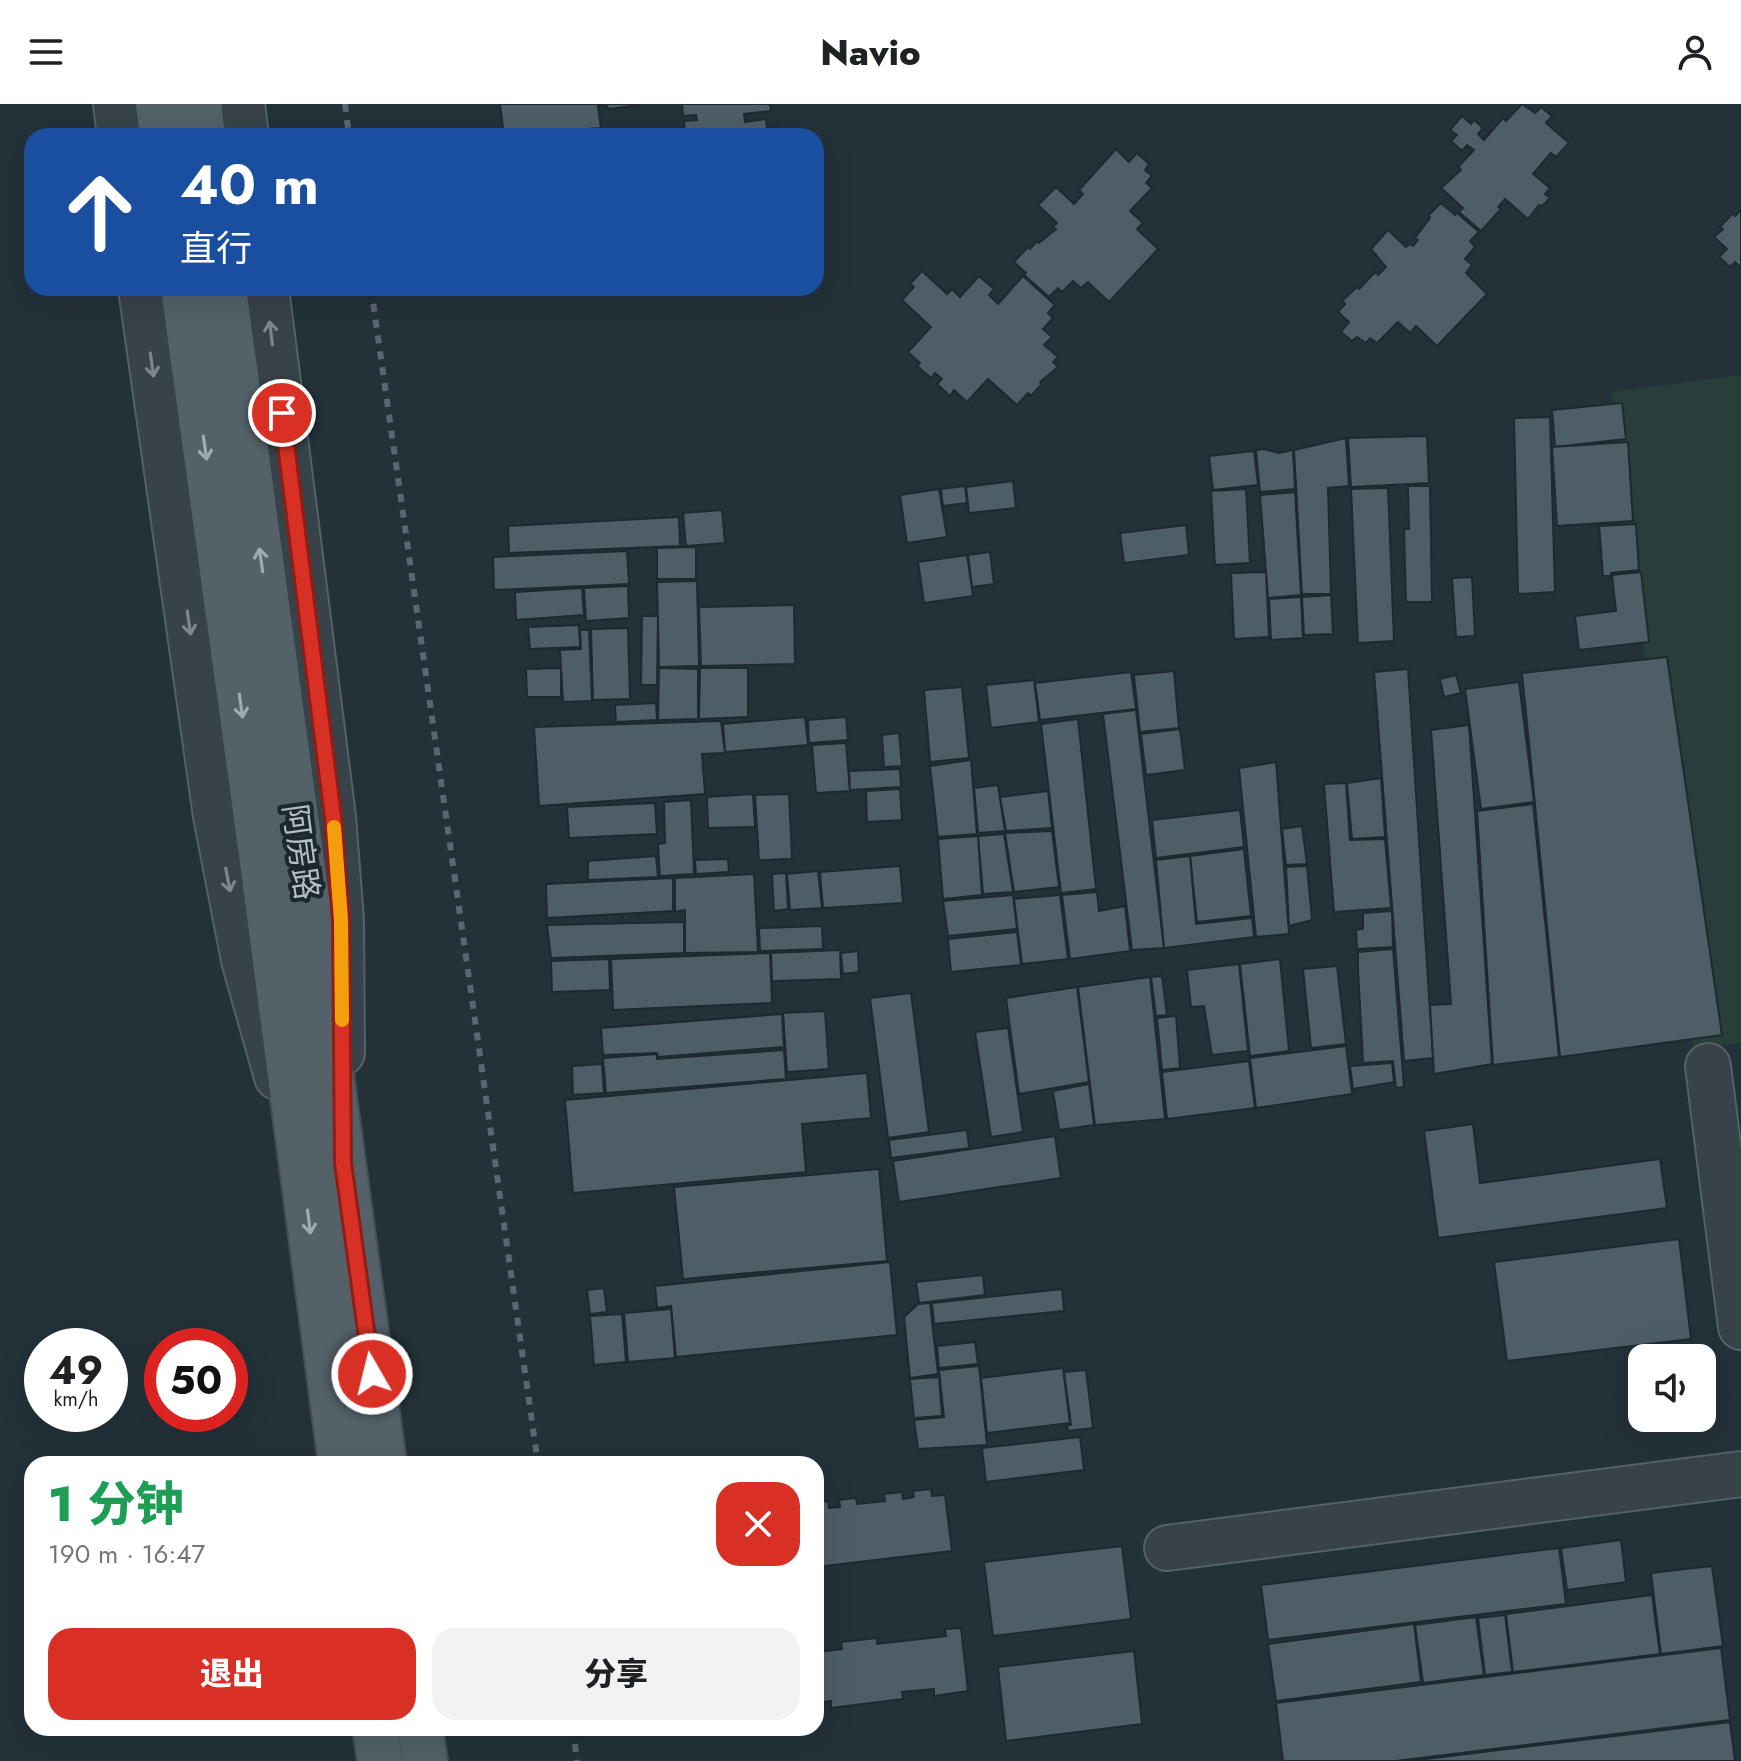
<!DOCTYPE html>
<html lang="zh">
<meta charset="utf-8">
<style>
body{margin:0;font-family:Jost,"Noto Sans SC",sans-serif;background:#f2f2f2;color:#202124;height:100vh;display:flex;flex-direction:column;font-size:30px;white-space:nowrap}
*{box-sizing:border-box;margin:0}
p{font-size:26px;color:#757577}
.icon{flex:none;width:44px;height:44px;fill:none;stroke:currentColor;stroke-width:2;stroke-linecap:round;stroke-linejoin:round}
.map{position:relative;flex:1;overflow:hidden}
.drawer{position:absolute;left:24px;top:1352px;width:800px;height:280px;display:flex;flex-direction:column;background:#fff;border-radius:24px;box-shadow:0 8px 32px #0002}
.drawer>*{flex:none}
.hud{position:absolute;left:24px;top:24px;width:800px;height:168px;border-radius:24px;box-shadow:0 8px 32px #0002;background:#1a4fa0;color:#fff;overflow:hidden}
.buttons{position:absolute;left:1628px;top:1240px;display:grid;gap:16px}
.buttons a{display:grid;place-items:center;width:88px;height:88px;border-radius:16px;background:#fff;box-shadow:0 8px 32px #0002;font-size:40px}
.speed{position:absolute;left:24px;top:1224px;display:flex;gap:16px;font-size:40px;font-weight:700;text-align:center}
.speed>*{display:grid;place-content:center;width:104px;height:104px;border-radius:50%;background:#fff;box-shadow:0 8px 32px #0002;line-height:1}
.speed small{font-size:20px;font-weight:400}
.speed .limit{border:12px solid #d22;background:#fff;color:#111}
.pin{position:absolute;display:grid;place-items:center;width:68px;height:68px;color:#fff;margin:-34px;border:4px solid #fff;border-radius:50%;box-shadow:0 2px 8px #0007}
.me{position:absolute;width:88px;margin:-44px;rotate:352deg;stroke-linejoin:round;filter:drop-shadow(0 0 6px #0008)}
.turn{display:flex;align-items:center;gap:28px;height:168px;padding:0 24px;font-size:36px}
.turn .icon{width:104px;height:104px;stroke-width:2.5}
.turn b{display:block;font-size:56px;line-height:68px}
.round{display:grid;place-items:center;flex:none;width:84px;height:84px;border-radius:24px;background:#f2f2f2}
.head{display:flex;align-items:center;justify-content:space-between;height:136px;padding:0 24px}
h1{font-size:48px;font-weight:800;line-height:60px;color:#1e9e55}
.action{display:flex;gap:16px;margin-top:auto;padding:16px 24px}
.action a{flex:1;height:92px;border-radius:24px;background:#d93025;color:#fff;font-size:32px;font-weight:800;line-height:92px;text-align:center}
.action a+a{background:#f2f2f2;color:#202124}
header{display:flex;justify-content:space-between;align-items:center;height:104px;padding:0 24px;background:#fff;font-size:36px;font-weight:800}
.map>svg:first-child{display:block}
</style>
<header><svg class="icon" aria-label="menu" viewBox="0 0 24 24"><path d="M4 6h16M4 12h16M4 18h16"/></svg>Navio<svg class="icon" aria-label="person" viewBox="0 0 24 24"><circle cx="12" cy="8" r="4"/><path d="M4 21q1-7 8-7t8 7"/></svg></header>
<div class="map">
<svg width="1741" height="1657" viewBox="0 0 1741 1657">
<rect width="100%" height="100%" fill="#233139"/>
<polygon fill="#283e3a" points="1741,271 1741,939 1693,945 1612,288"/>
<g fill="#4e5e67" stroke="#1e2930" stroke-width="2">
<polygon points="500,0 640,0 640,1 608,5 607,1 598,2 601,24 589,25 589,30 601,29 602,32 504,32"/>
<polygon points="682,0 770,0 771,7 744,10 745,18 766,15 767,24 776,23 778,32 679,32 679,29 685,28 684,17 697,16 696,11 683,12"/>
<polygon points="1522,0 1535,9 1541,3 1552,12 1546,19 1569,39 1556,53 1551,49 1533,70 1550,84 1545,90 1550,94 1541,103 1539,101 1528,115 1505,95 1498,103 1501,105 1481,127 1459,108 1463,104 1441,84 1461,66 1458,63 1474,46 1467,41 1462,47 1451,37 1457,31 1450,26 1462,12 1471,20 1474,16 1483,24 1478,30 1484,36 1503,14 1506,17"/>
<polygon points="1116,45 1129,58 1137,49 1149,60 1145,66 1152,72 1146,79 1152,84 1130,107 1143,119 1137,125 1158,145 1109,198 1088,178 1081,184 1073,177 1062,188 1058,184 1049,193 1024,171 1026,169 1014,158 1028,143 1030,145 1037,137 1039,139 1056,125 1053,123 1057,119 1038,101 1056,83 1074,100 1083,90 1079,86"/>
<polygon points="1441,99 1455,111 1457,109 1479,128 1470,137 1475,143 1465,155 1472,161 1466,169 1487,190 1437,242 1416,222 1410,229 1398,218 1377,239 1370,234 1366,239 1357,233 1352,237 1341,228 1349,218 1338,208 1345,200 1342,197 1357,183 1359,185 1375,168 1378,171 1386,163 1371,145 1388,126 1406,143 1410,140 1413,142 1418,136 1415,134 1430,114 1429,111"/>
<polygon points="1741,106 1741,164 1735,158 1730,163 1719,153 1727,145 1714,133 1723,125 1720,123 1733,109 1735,112"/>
<polygon points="922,167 947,190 952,185 960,193 979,172 994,185 989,191 998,200 1023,172 1055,201 1048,209 1053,214 1043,225 1052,233 1044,241 1058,253 1053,258 1058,263 1040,278 1042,280 1031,292 1028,289 1017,301 988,275 967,298 954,286 950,292 937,280 942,275 935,269 931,274 917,262 920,259 908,248 931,223 902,196 914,183 910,180"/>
<polygon points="1622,299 1626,335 1555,343 1552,306"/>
<polygon points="1550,313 1555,488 1518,490 1514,314"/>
<polygon points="1427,332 1429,379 1351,383 1348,334"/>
<polygon points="1346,334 1349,382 1328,384 1331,490 1302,490 1294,346"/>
<polygon points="1628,338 1633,417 1557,422 1552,343"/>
<polygon points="1264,345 1279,349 1293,346 1295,385 1260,388 1256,346"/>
<polygon points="1254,347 1258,381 1213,386 1209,352"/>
<polygon points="1013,377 1016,404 969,409 966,383"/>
<polygon points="965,382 967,399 943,402 941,385"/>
<polygon points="1408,382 1430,382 1432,498 1406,498 1404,425 1409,425"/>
<polygon points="1388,384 1394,537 1358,539 1351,385"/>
<polygon points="939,385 947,433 907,439 900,391"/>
<polygon points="1246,385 1250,459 1215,461 1211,387"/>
<polygon points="1295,388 1301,491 1268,494 1260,391"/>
<polygon points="722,406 725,439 686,442 683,409"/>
<polygon points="679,413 680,442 509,449 508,422"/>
<polygon points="1636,420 1639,466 1611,469 1611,472 1603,472 1599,422"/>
<polygon points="1186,421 1189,451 1124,459 1120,429"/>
<polygon points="696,443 696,475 657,475 657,444"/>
<polygon points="627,447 629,480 494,486 493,453"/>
<polygon points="990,448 994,480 972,483 968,451"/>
<polygon points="967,451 973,492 924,499 918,458"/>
<polygon points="1266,468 1269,533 1234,535 1231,469"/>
<polygon points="1641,468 1649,538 1579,546 1575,512 1616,507 1612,471"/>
<polygon points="1472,473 1475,532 1456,533 1452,474"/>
<polygon points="697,477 699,562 659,563 657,478"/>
<polygon points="628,482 629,514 586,517 584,484"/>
<polygon points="582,484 584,511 516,516 515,488"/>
<polygon points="1331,491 1333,530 1304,531 1302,493"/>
<polygon points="1301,493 1303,534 1271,536 1269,495"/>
<polygon points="794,501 795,560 701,562 699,503"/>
<polygon points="642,512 658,512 657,581 641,581"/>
<polygon points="579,521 580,543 530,545 528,523"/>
<polygon points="628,524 630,595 593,596 591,525"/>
<polygon points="580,526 589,526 592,597 563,598 560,546 581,545"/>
<polygon points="1667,553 1722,931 1560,953 1522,569"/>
<polygon points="561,564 561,593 527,593 526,565"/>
<polygon points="659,564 698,565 698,615 658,616"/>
<polygon points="700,564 748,564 748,613 699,615"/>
<polygon points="1408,565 1433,954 1404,957 1374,568"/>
<polygon points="1174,567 1179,624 1140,628 1134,571"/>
<polygon points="1131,568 1136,605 1040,616 1035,579"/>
<polygon points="1456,571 1461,589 1444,593 1440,575"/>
<polygon points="1034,576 1039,618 991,624 986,581"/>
<polygon points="1519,578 1534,698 1481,705 1465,585"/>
<polygon points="962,583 969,654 930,658 924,586"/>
<polygon points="656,599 657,616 616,618 615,601"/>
<polygon points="1136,606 1164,844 1132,846 1103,610"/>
<polygon points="805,613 808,641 725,648 723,620"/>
<polygon points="846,613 848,636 809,639 808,616"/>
<polygon points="1078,615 1096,785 1061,789 1041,620"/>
<polygon points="721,617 725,649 702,650 705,690 539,702 534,623"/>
<polygon points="1469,621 1492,960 1434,970 1430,901 1451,900 1431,626"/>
<polygon points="1180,625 1185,666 1146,671 1141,630"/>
<polygon points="899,629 902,662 884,663 882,631"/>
<polygon points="846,639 850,687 816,689 812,641"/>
<polygon points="971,656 977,730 938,733 930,662"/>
<polygon points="1276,658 1289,830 1256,833 1239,664"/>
<polygon points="900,665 901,683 850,686 849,667"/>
<polygon points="1381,674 1385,733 1352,735 1347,679"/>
<polygon points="1346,679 1350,736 1385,735 1391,804 1334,808 1324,680"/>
<polygon points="998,681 1005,727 978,729 974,684"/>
<polygon points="900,685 902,716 867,718 866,687"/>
<polygon points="1048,687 1052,724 1006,727 1000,693"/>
<polygon points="753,690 755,723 708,724 707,693"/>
<polygon points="789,690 792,755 759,756 755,691"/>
<polygon points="691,696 694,770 660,772 658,740 665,739 664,698"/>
<polygon points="655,699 657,730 569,734 567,703"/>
<polygon points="1533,700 1559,953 1493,961 1477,707"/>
<polygon points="1240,706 1244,743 1156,754 1152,716"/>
<polygon points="1302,722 1307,760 1286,761 1282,725"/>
<polygon points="1052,727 1059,783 1014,788 1005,729"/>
<polygon points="1004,730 1013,788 983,790 978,732"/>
<polygon points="978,732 982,791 943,795 938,735"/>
<polygon points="1244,745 1251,812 1197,818 1190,752"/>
<polygon points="656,752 658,773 588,776 588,757"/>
<polygon points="1190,752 1196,820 1252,814 1254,833 1164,844 1156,756"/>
<polygon points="728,755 729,768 696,770 695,756"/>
<polygon points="900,762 903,799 823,804 820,768"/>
<polygon points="1307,762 1312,816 1289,822 1286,763"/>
<polygon points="818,767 822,804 790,806 787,770"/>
<polygon points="786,769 788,805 774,807 772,770"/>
<polygon points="754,770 758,848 685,849 685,806 675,808 675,774"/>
<polygon points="673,774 673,807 547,814 546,780"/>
<polygon points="1097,788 1099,807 1125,802 1130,847 1070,855 1062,791"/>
<polygon points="1013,791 1017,825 948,832 943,797"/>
<polygon points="1060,791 1068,855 1022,860 1014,795"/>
<polygon points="1392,807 1393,843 1357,845 1356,826 1363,825 1363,809"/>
<polygon points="684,818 684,849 551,854 547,821"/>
<polygon points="822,822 823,845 760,847 759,824"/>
<polygon points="1017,828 1021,861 951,868 948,835"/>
<polygon points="1393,845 1404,983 1396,984 1393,957 1363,959 1358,865 1358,848"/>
<polygon points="840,846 841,875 772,877 771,849"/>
<polygon points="858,847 859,868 843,870 841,849"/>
<polygon points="770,849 772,899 613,906 611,855"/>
<polygon points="609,855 610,886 552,888 551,857"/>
<polygon points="1280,855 1289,947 1250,952 1240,860"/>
<polygon points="1239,860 1248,947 1212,951 1204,902 1191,903 1187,866"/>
<polygon points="1337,862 1346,940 1311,944 1303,865"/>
<polygon points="1162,872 1167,911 1156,912 1151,873"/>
<polygon points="1150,873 1165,1015 1095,1021 1078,883"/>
<polygon points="1077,883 1089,978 1019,990 1006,894"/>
<polygon points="911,889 929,1028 888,1034 870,894"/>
<polygon points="825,907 829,965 787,968 783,909"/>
<polygon points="782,910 784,943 658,953 657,949 603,951 601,924"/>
<polygon points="1176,912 1180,964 1162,966 1157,914"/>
<polygon points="1008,924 1023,1028 991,1033 975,928"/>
<polygon points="1346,942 1352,990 1256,1004 1250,954"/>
<polygon points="784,946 786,975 606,989 603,954 657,950 657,955"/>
<polygon points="1249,957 1255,1004 1167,1015 1162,968"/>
<polygon points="1392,959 1394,978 1353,985 1350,962"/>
<polygon points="602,960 604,989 573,991 572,962"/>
<polygon points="867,969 871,1014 802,1020 806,1068 573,1089 565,996"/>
<polygon points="1089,980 1094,1021 1059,1026 1053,987"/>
<polygon points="1473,1020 1480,1079 1660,1055 1667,1104 1438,1134 1424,1027"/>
<polygon points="967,1026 969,1044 891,1054 889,1036"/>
<polygon points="1055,1032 1061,1074 899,1098 893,1057"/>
<polygon points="879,1065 887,1157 683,1175 674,1083"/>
<polygon points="1679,1135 1691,1235 1507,1257 1494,1158"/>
<polygon points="890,1158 897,1231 676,1253 671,1202 657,1204 655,1182"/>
<polygon points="983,1171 985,1191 919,1199 916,1178"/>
<polygon points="604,1184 607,1208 590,1210 587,1186"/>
<polygon points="1062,1185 1064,1207 934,1220 932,1199"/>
<polygon points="930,1199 938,1270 910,1274 904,1213 918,1200"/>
<polygon points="671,1205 675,1254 628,1258 624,1209"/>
<polygon points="622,1210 626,1258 594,1261 590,1212"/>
<polygon points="975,1238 978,1260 939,1264 937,1242"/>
<polygon points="979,1262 987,1341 918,1345 914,1316 944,1313 939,1266"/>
<polygon points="1063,1264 1070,1319 987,1329 981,1274"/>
<polygon points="1086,1266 1093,1324 1068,1327 1067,1321 1071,1321 1064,1268"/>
<polygon points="939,1273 942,1312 914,1314 910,1275"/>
<polygon points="1080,1333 1084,1366 986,1378 982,1344"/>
<polygon points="931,1385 932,1392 945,1391 952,1447 816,1463 816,1399 828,1397 829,1404 840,1403 839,1396 856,1394 857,1400 885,1397 884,1390 902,1388 903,1395 914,1393 913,1387"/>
<polygon points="1621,1436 1626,1478 1567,1486 1561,1444"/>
<polygon points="1122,1442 1131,1515 993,1532 984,1458"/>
<polygon points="1559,1444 1566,1500 1268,1536 1261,1481"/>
<polygon points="1712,1462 1723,1542 1661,1550 1651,1469"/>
<polygon points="1652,1491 1660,1550 1513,1568 1506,1510"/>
<polygon points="1505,1511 1512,1568 1485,1571 1478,1514"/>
<polygon points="1476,1513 1484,1571 1423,1579 1415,1521"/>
<polygon points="1414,1520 1421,1578 1276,1597 1268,1540"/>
<polygon points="961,1524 968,1587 934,1592 934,1585 902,1588 903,1595 831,1604 831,1597 816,1599 816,1548 842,1545 841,1538 877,1534 877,1540 946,1532 945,1525"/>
<polygon points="1721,1544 1730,1616 1396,1657 1283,1657 1276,1599"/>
<polygon points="1134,1547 1142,1620 1006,1637 998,1563"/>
<polygon points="1730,1618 1735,1657 1409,1657"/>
</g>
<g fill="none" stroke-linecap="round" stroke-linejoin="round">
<defs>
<g id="minor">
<polyline points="116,0 120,32"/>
<polyline points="242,0 246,32"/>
<polyline points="141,184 216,712 244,856 277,973"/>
<polyline points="266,184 333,713 341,816 342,949"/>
<polyline points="1708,962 1741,1223"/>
<polyline points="1167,1444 1741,1370"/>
</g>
<g id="major">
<polyline points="158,0 162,32"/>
<polyline points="199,0 203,32"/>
<polyline points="183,184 259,735 341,1360"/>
<polyline points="224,184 384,1360"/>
<polyline points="375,1624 380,1657"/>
<polyline points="420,1624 425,1657"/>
</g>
</defs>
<use href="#minor" stroke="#556067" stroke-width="48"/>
<use href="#major" stroke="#434e55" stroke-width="48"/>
<use href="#minor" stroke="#374249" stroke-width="44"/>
<use href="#major" stroke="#546169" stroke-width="44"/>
<g stroke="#596770" stroke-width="6" stroke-dasharray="8 8" stroke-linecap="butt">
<polyline points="345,0 349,32"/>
<polyline points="371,184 538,1360"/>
<polyline points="573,1624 577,1657"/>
</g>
</g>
<defs><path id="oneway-shaft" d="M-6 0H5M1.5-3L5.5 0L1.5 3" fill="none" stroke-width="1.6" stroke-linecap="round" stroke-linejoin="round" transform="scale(2)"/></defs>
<g stroke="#7b868d">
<use href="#oneway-shaft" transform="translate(271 229) rotate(-97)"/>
<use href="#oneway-shaft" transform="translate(152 261) rotate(82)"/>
<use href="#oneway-shaft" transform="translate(189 519) rotate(82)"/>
<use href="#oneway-shaft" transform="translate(228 776) rotate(79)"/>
</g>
<g stroke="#9fabb3">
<use href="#oneway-shaft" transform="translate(205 344) rotate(82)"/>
<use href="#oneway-shaft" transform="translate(261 456) rotate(-98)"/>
<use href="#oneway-shaft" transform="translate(241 602) rotate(82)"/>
<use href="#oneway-shaft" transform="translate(309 1118) rotate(83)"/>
</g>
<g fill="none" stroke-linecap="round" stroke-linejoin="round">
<defs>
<polyline id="route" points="282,309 333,713 341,816 343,1059 372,1270"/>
</defs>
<use href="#route" stroke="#8d1f18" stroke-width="20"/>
<use href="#route" stroke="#d93025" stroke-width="14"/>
<polyline stroke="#f59e0b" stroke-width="14" points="334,723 341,816 342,916"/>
</g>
<g text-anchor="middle" stroke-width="8" stroke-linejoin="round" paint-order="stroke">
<g font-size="32" fill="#b2bdc5" stroke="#1c272e">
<text transform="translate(301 748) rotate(82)" y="11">阿房路</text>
</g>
</g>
</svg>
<div class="buttons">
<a><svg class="icon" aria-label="sound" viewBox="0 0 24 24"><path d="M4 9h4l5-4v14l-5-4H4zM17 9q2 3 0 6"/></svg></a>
</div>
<div class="speed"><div>49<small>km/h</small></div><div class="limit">50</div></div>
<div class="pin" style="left:282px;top:309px;background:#d93025"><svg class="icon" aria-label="arrive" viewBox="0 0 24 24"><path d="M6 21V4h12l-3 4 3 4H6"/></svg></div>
<svg class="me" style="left:372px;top:1270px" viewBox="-20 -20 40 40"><circle r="17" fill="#d93025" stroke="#fff" stroke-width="3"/><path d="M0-11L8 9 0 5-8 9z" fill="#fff"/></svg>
<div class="hud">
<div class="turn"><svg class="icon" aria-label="ahead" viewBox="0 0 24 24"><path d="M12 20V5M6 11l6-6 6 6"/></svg><div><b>40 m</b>直行</div></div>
</div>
<section class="drawer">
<div class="head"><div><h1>1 分钟</h1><p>190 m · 16:47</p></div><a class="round" style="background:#d93025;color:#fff"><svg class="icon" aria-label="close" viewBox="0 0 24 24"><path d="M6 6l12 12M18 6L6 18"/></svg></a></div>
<div class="action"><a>退出</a><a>分享</a></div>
</section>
</div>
